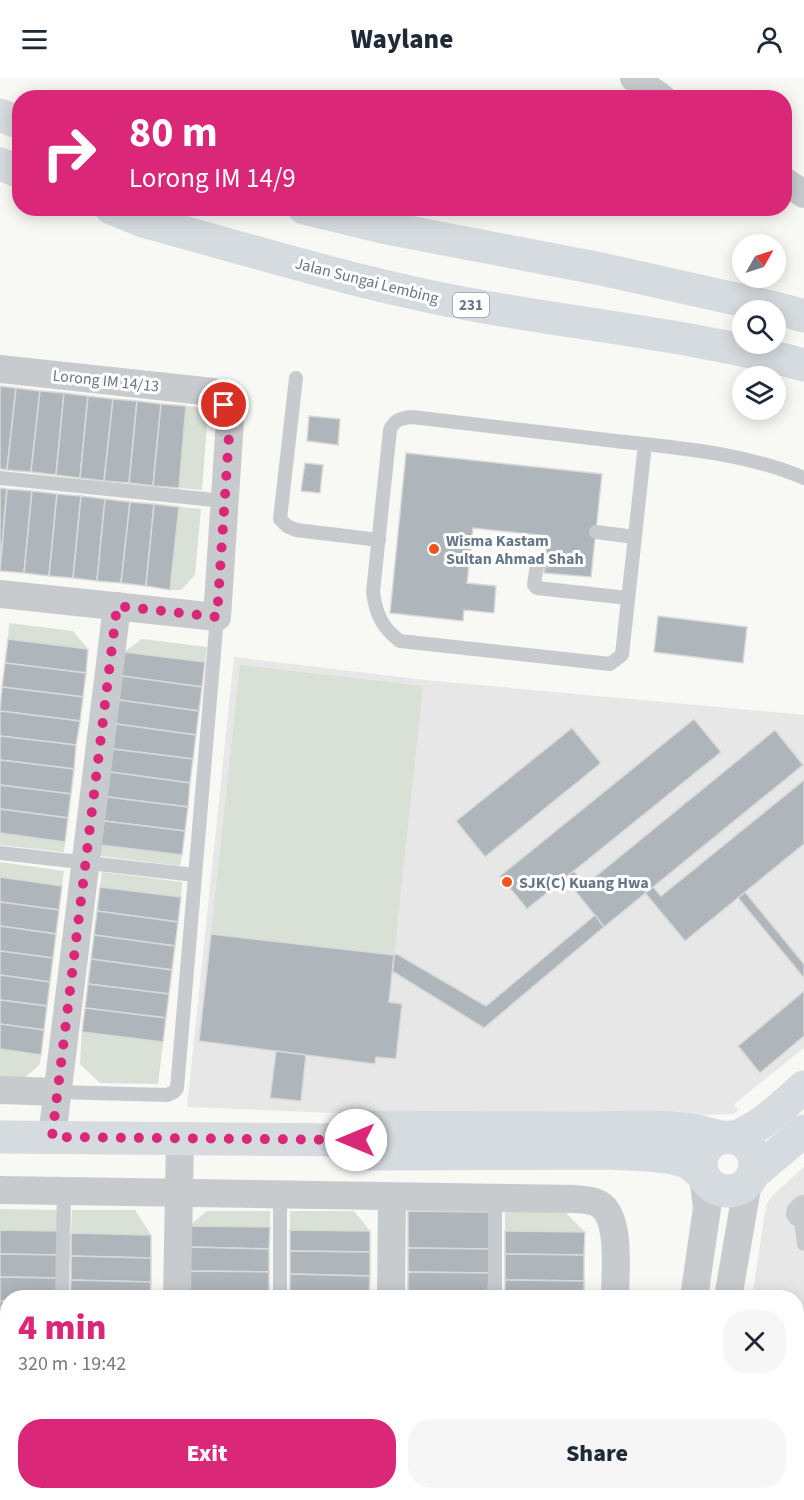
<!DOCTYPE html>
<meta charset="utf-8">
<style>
body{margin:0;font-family:"Source Sans 3",sans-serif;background:#f6f6f7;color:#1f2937;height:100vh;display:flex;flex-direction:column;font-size:22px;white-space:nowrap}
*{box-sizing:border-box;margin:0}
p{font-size:20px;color:#747a83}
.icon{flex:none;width:33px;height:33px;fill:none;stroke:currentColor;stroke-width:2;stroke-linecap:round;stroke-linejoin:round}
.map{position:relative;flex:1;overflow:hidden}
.drawer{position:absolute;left:0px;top:1212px;width:804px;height:210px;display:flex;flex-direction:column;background:#fff;border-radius:24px 24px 0 0;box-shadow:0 3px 15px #0003}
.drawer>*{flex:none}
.hud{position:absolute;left:12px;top:12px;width:780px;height:126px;border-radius:24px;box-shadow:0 3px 15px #0003;background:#db2777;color:#fff;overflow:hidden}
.needle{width:39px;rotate:51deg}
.buttons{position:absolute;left:732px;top:156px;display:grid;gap:12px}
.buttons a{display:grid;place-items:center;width:54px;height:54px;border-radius:50%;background:#fff;box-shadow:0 3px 15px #0003;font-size:30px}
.pin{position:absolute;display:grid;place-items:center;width:51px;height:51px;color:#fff;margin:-26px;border:3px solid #fff;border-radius:50%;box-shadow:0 2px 6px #0007}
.me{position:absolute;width:66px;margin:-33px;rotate:270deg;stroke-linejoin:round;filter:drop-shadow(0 0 4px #0008)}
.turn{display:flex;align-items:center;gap:21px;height:126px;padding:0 18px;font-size:27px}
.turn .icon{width:78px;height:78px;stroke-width:2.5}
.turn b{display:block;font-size:42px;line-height:51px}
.round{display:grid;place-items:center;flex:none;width:63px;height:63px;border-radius:24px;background:#f6f6f7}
.overview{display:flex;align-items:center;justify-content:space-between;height:102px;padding:0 18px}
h1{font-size:36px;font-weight:800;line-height:45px;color:#db2777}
.cta{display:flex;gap:12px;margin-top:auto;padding:12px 18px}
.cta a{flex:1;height:69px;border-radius:24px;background:#db2777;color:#fff;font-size:24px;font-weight:800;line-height:69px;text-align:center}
.cta a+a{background:#f6f6f7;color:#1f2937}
header{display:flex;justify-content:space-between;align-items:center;height:78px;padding:0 18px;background:#fff;font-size:27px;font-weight:800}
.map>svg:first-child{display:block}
</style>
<header><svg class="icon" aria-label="menu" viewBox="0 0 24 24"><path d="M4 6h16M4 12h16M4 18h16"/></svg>Waylane<svg class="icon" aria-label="person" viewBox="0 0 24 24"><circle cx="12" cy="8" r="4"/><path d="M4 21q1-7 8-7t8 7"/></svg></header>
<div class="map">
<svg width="804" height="1422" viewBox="0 0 804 1422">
<rect width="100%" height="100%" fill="#f8f8f5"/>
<g fill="#e6e7e6">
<polygon points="234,579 425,602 804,637 804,970 734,1026 738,1032 734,1036 512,1042 187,1029"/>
<polygon points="804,1089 804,1412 797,1413 796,1220 752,1220 766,1127 772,1118"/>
<polygon points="721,1415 721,1414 787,1415 742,1422 720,1422"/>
</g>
<g fill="#d9e0d5">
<polygon points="186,328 197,329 207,347 202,412 179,410"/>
<polygon points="179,429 201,431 195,497 181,512 170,512"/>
<polygon points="9,545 73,553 88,571 8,561"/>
<polygon points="142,561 207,569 205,584 124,574"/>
<polygon points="240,587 423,608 394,877 211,856"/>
<polygon points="0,755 65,764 64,774 0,767"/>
<polygon points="101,767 182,777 180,788 100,778"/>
<polygon points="0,784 64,793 62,808 0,799"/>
<polygon points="102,794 182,804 181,819 100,809"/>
<polygon points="82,954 163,964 158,1006 100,1005 80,986"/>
<polygon points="0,971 41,977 40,986 21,1003 0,1002"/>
<polygon points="0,1131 58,1132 58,1153 0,1152"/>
<polygon points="72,1132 135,1132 151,1157 71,1155"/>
<polygon points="207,1133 270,1133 270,1149 189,1148"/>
<polygon points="290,1133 354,1133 370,1153 290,1152"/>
<polygon points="505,1134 565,1134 585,1154 505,1153"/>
<polygon points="503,1415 583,1415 583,1418 565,1422 503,1422"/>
</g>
<g fill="#aeb6bc" stroke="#d9dad7" stroke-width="1.5">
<polygon points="0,308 16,310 7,392 0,391"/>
<polygon points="16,310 40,313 31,394 7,392"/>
<polygon points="40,313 64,315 56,397 31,394"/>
<polygon points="64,315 88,318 80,400 56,397"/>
<polygon points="88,318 113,321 104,403 80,400"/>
<polygon points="113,321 137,323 129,405 104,403"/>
<polygon points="137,323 161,326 153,408 129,405"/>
<polygon points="161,326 186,328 179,410 153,408"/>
<polygon points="309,338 340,341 338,367 307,363"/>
<polygon points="406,375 602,396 591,499 544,495 547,458 473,450 467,505 496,508 494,535 464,532 463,543 390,535"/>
<polygon points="305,385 323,387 320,415 301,413"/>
<polygon points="0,410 7,411 0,491"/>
<polygon points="7,411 32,413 24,495 0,493"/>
<polygon points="32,413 57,416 49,498 24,495"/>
<polygon points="57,416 81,418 73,500 49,498"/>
<polygon points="81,418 105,421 97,503 73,500"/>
<polygon points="105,421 130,424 121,505 97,503"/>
<polygon points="130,424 154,426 146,508 121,505"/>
<polygon points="154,426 179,429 170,512 146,508"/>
<polygon points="658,538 747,549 743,585 654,574"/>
<polygon points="8,561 88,571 86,595 5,585"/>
<polygon points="124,574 205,584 202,609 122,598"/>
<polygon points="5,585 86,595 83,619 2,609"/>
<polygon points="122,598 202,609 199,633 119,622"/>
<polygon points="2,609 83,619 80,643 0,633"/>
<polygon points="119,622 199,633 196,657 116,646"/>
<polygon points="0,633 80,643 76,667 0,658"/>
<polygon points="694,641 721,674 527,831 500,798"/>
<polygon points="116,646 196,657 193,681 113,671"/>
<polygon points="572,650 601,685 485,779 456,743"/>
<polygon points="775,652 803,687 604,849 565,800 574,793 585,807"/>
<polygon points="0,658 76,667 74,691 0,682"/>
<polygon points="113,671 193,681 190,705 110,694"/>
<polygon points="0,682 74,691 71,716 0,707"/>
<polygon points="110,694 190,705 188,729 107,719"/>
<polygon points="804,702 804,766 685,863 645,815 653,809 661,818"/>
<polygon points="0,707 71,716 68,740 0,731"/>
<polygon points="107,719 188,729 185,753 104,743"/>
<polygon points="0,731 68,740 65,764 0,755"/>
<polygon points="104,743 185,753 182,777 101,767"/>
<polygon points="0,799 62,808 59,832 0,824"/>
<polygon points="100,809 181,819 178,844 97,833"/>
<polygon points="745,814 804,886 804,900 738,820"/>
<polygon points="0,824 59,832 56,856 0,848"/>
<polygon points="97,833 178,844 175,868 94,857"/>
<polygon points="595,837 604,849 484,950 392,893 394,877 397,876 486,928"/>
<polygon points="0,848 56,856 53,880 0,873"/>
<polygon points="211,856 394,877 389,924 402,926 396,981 376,979 375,986 199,963"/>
<polygon points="94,857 175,868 172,892 91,881"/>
<polygon points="0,873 53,880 50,904 0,897"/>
<polygon points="91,881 172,892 169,916 88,906"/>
<polygon points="0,897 50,904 47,928 0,922"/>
<polygon points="88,906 169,916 166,940 85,930"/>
<polygon points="804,913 804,958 760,995 738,968"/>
<polygon points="0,922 47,928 44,952 0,946"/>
<polygon points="85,930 166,940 163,964 82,954"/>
<polygon points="0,946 44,952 41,977 0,971"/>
<polygon points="276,973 306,977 301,1023 270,1020"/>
<polygon points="408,1133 489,1134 489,1171 408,1170"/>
<polygon points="189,1148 270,1149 269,1171 189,1169"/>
<polygon points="0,1152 58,1153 58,1177 0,1176"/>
<polygon points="290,1152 370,1153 370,1174 290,1173"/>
<polygon points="505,1153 585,1154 584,1177 505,1176"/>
<polygon points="71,1155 151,1157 151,1180 71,1178"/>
<polygon points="189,1169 269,1171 269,1194 189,1193"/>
<polygon points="408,1170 489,1171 489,1195 408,1194"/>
<polygon points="290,1173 370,1174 370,1198 290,1196"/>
<polygon points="0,1176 58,1177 57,1200 0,1199"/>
<polygon points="505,1176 584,1177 584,1203 505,1202"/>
<polygon points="71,1178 151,1180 151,1204 71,1202"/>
<polygon points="189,1193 269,1194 269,1218 189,1217"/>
<polygon points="408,1194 489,1195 488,1216 408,1215"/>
<polygon points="290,1196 370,1198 369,1220 290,1220"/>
<polygon points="0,1199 57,1200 57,1220 8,1220 8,1223 0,1223"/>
<polygon points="71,1202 151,1204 150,1220 70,1220"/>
<polygon points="505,1202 584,1203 584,1220 505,1220"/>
<polygon points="408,1215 488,1216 488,1220 408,1220"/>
<polygon points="189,1217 269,1218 269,1220 189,1220"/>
<rect x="0" y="1223" width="8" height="24"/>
<rect x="0" y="1247" width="8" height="24"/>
<rect x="0" y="1271" width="8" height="24"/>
<rect x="0" y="1295" width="8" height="24"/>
<rect x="0" y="1319" width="8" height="24"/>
<rect x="0" y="1343" width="8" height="24"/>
<polygon points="0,1367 8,1367 8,1391 0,1390"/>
<polygon points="0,1390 8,1391 8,1414 53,1416 0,1414"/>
<polygon points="0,1414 53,1416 53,1422 0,1422"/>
<polygon points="67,1414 147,1414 147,1419 67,1417"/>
<polygon points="186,1414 266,1415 266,1422 186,1422"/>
<rect x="290" y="1414" width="79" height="8"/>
<rect x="407" y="1414" width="82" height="8"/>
<polygon points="67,1417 147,1419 147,1422 67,1422"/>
</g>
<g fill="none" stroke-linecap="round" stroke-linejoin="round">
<g stroke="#c7cbce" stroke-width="14">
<polyline points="296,300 280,441 287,448 296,452 379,462"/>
<path d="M 645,366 L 622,577 L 610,586 L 400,563 C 382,550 376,536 373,514 L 390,352 C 394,342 401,340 412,339 C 480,347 548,355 616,363 C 679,370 745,375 804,400"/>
<polyline points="0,400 224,423"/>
<polyline points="596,454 635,459"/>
<polyline points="545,484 540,483 537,486 534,507 537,510 628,520"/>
<polyline points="0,775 195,797"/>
<polyline points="58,1014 167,1017 174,1014 177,1010 217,539"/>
<polyline points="280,1117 280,1220"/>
<polyline points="800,1135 804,1166"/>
<polyline points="62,1220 64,1113"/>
<polyline points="495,1220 495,1121"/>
<polyline points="281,1414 281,1422"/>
<polyline points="59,1422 60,1414"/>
<polyline points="495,1422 495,1414"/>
</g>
<g stroke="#c7cbce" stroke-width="28">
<polyline points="634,0 662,20"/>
<polyline points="784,103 804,116"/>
<polyline points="0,291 213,314 224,327 230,343 217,539 0,516"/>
<polyline points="0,1012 58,1014"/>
<polyline points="52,1059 117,528"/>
<path d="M 0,1112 L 575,1121 C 584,1122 595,1122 602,1128 C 621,1144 615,1197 615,1220"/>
<polyline points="800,1135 804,1131"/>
<polyline points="177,1220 180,1060"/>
<polyline points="391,1220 392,1119"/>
<polyline points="694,1220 707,1130 703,1097"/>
<polyline points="728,1220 748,1104"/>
<polyline points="174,1422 174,1414"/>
<polyline points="390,1422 390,1414"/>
<polyline points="602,1422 607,1419 611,1414"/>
<polyline points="680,1422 681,1414"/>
</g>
<g stroke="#d6dbdf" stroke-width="33">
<polyline points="0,1059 356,1062"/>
<circle cx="728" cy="1086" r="27"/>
<path d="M 733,1060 C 761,1050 782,1028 804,1009"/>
<polyline points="753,1096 804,1053"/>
<path d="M 703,1097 L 688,1084 L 668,1079 L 648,1077 L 608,1075 L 370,1076 L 362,1073 L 356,1062 L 360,1054 L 367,1049 C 439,1049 511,1050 582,1050 C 628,1050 679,1044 723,1060"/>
</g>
<g stroke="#d6dbdf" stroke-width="33">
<polyline points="0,37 20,45"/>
<polyline points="0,86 20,94"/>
<path d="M 111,130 L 143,143 C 250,172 359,206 468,226 C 580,247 694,257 804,287"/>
<polyline points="304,130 382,149 601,191 780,231 804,238"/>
</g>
</g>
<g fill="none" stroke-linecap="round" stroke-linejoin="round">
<polyline stroke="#db2777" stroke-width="10" stroke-dasharray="0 18" points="224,327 230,342 217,539 117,528 52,1059 356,1062"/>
</g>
<g fill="#ef551e" stroke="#fff" stroke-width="2">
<circle cx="434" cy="471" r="6"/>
<circle cx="507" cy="804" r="6"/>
</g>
<g text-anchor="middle" stroke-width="6" stroke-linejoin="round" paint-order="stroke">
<rect fill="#fff" stroke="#93a0ac" stroke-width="1.5" x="453" y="215" width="36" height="24" rx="4.5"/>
<g font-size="15" font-weight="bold" fill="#657788">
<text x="471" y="232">231</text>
</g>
<g font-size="16" fill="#657788" stroke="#fff">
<text transform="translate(367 202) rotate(14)" y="6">Jalan Sungai Lembing</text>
<text transform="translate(106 302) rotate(6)" y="6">Lorong IM 14/13</text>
</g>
<g font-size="16" font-weight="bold" fill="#657788" stroke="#fff" text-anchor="start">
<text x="446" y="468">Wisma Kastam<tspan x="446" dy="18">Sultan Ahmad Shah</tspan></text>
<text x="519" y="810">SJK(C) Kuang Hwa</text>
</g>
</g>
</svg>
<div class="buttons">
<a><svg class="needle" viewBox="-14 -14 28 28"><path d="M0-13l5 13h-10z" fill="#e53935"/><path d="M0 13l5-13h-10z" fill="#747a83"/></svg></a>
<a><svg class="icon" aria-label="search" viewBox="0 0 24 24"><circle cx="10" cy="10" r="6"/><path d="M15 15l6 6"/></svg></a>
<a><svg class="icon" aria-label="layers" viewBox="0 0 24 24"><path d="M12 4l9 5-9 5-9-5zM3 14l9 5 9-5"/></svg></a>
</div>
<div class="pin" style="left:224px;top:327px;background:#d93025"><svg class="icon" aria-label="arrive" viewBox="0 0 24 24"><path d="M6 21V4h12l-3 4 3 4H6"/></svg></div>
<svg class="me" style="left:356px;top:1062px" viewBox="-20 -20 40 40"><circle r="19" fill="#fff"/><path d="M0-13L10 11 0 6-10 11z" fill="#db2777"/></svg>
<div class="hud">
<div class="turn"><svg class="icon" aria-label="right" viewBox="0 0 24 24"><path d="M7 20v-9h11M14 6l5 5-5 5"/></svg><div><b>80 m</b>Lorong IM 14/9</div></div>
</div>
<section class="drawer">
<div class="overview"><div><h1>4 min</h1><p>320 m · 19:42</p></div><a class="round"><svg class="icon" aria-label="close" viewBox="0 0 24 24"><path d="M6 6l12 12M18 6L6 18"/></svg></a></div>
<div class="cta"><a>Exit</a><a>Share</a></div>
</section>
</div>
